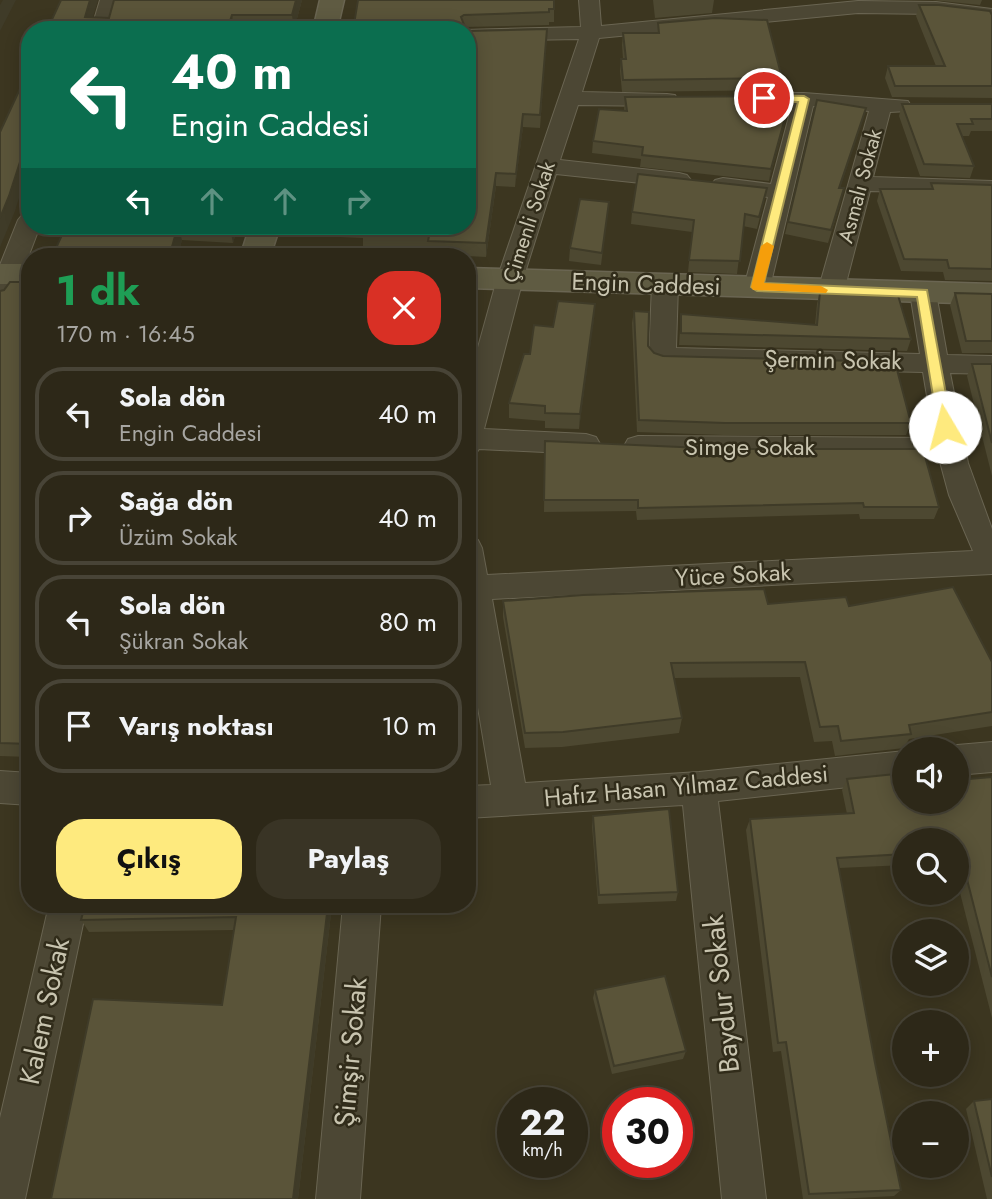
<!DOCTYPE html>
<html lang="tr">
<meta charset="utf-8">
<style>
body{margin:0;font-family:Jost,sans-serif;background:#393425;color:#f1f3f6;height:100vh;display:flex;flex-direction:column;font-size:26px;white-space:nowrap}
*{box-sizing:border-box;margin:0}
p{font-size:23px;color:#a7a6a2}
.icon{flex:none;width:38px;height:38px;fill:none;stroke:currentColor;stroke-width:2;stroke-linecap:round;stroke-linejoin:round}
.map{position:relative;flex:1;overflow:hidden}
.side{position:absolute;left:21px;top:248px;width:455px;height:665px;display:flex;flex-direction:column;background:#2d2818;border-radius:28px;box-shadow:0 4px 18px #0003,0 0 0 2px #484437}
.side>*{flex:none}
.banner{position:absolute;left:21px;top:21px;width:455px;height:214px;border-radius:28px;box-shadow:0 4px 18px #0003,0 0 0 2px #484437;background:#0b6e4f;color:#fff;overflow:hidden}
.fabs{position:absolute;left:892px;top:737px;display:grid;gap:14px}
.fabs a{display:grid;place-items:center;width:77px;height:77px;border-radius:50%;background:#2d2818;box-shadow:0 4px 18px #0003,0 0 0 2px #484437;font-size:35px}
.speed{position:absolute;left:497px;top:1087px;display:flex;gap:14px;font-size:35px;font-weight:700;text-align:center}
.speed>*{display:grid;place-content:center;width:91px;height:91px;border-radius:50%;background:#2d2818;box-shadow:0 4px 18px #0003,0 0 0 2px #484437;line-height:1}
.speed small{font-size:18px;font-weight:400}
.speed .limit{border:10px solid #d22;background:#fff;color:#111}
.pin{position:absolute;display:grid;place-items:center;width:60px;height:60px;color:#fff;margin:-30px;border:4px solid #fff;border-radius:50%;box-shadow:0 2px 7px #0007}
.me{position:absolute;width:77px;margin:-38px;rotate:352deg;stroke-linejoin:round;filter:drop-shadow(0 0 5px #0008)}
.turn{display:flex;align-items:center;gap:24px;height:147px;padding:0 35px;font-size:32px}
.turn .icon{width:91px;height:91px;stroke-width:2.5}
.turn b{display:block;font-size:49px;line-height:60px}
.lanes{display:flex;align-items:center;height:66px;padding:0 35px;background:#0003;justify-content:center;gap:35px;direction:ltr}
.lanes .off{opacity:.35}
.round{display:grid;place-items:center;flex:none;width:74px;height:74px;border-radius:28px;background:#393425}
.head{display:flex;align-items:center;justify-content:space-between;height:119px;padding:0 35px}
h1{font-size:42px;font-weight:700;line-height:52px;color:#1e9e55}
.button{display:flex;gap:14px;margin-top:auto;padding:14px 35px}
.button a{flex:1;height:80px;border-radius:28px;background:#feea7e;color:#111;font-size:28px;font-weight:700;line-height:80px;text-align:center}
.button a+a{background:#393425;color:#f1f3f6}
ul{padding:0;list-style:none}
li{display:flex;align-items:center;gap:21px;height:94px;margin:0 14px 10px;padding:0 21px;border:4px solid #484437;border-radius:28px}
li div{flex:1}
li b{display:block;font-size:26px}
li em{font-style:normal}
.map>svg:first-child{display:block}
</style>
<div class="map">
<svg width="992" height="1199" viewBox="0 0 992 1199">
<rect width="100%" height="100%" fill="#3c3620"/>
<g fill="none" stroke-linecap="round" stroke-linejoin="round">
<defs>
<g id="street">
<polygon points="100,0 120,0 111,30 91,30"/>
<polygon points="579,0 599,0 601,26 858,1 936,2 992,9 992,21 936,14 858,13 599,38 582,92 667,94 675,95 678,100 675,105 667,106 578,105 560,160 679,173 687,175 691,180 687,185 679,187 556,174 523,279 484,429 586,434 596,437 600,444 596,451 586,454 479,449 477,452 467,455 467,387 497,279 579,39 467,41 467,30 464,30 581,27"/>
<polygon points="747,93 804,93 908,101 911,106 908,111 890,112 873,177 992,181 992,195 870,191 844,291 840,297 831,299 822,297 818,291 869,111 813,106 770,287 766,293 757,295 748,293 744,287 768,197 715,190 711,185 715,180 723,178 771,184 792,105 739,104 736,99 739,94"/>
<polygon points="30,213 30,226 40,226 13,297 9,303 0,305 0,265 18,220 22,215"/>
<polygon points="665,277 674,279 678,285 676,348 920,354 910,293 914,287 923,285 932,287 936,293 947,355 992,356 992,374 950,373 968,463 992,529 992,574 492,599 525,783 699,772 905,751 905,781 718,801 766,1199 722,1199 683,805 467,818 467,786 491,785 467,642 467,536 478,540 482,548 487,575 973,551 949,495 939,458 638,456 628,453 624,446 628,439 638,436 934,438 923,372 662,366 653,363 649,357 652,285 656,279"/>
<polygon points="992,742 992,772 957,775 957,749 946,749 957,745"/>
<polygon points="0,771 30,773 30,805 0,803"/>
<polygon points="49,905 87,905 25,1199 0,1199 0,1118"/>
<polygon points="343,905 381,905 360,1199 316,1199"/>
</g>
<g id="secondary">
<polygon points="320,0 344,0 337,30 313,30"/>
<polygon points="250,226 280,226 270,257 240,257"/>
<rect x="0" y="264" width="30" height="20"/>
<polygon points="467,268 992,284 992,304 467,288"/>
</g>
</defs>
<use href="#street" stroke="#6a6552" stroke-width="2"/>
<use href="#secondary" stroke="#6a6552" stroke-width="3"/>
<use href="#street" fill="#4c4734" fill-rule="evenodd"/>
<use href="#secondary" fill="#5f5b42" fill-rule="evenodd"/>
</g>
<g fill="#4d4831">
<polygon points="114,0 302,0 294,30 235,29 93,17 109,18"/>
<polygon points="358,0 554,9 554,22 549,22 549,25 465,27"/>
<polygon points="653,0 714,0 712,13 655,18"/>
<polygon points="932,0 982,0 980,5"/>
<polygon points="919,5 992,15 992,98 892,97 885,78 888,66 936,66 916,16"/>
<polygon points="658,23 782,78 780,90 622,92 620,71 621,59 623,59 622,45 623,33 657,33"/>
<polygon points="547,29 540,128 523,127 515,187 496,186 486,257 429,254 429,250 363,247 363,238 295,235 293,226 467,226"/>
<polygon points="625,97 789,108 769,181 640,167 641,159 592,153 593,141 624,111"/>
<polygon points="817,100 866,108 840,188 841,201 828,243 785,234"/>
<polygon points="902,104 992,104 992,131 971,131 969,136 962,136 974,166 970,178 920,176 899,116"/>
<polygon points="931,183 992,185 992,281 945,280 943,272 901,271 877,201 880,189 930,189"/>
<polygon points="767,188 757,229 743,226 737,274 688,272 692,232 631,224 632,212"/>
<polygon points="609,202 601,265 569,261 570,248"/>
<polygon points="66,226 238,226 233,243 182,240 177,257 52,257"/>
<polygon points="30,282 30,757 0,756 0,291"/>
<polygon points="820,292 911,339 907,351 679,345 681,314 815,325 817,304"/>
<polygon points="955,293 992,294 992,353 962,353 950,305"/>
<polygon points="595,304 579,429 545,428 545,421 509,418 509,403 530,354 553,327"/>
<polygon points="634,311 648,346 654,353 911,423 906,435 723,435 637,432 632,323"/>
<polygon points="972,364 992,364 992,476 967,376"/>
<polygon points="545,441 939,507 934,519 860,519 859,514 637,520 636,511 544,512"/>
<polygon points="503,601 849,606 992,662 992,726 909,739 904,748 835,756 832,741 814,742 800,677 674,678 682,718 679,733 562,747 525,748 503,617"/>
<polygon points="992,777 992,1018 957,881 957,840 905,840 905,865 839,868 875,1063 901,1190 894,1196 837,1199 803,1199 781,1051 773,1052 746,830 750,819 847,814 842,790 847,779 905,802"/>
<polygon points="593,816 678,892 676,901 598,904 592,826"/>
<polygon points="85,905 332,905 298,1199 51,1199 222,1005 234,930 89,932 81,920"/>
<polygon points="595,990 686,1051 683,1059 612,1074 593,998"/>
<polygon points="992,1099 992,1199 987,1199 966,1109 974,1101"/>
</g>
<g fill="#3f3b28">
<polygon points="3,0 16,0 0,31 0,5"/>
<polygon points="90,0 98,0 89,30 85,17"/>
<polygon points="296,0 302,0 294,30 292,15"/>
<polygon points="232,15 234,30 227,30"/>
<polygon points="791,96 789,108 769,181 771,169"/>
<polygon points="866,108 863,120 836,200 839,188"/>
<polygon points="523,114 523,127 515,187 516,174"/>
<polygon points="30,131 30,162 15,211 0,247 0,218"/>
<polygon points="496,173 496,186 486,257 486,243"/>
<polygon points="178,226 182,240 177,257 169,257"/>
<polygon points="231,226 238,226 233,243 230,228"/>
<polygon points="595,304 594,320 579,429 580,414"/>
<polygon points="328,905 332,905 298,1199 293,1199"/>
</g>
<g fill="#5a5439" stroke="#3f3b28" stroke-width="2">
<polygon points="61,0 90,0 85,17 109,18 114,0 296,0 292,15 232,15 227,30 47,30"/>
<polygon points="358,0 554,0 554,9 549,9 549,12 464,15 461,17 466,30 353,30"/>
<polygon points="919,5 939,5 990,11 992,15 992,86 895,86 888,66 945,66"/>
<polygon points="715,18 767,20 782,78 623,80 621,59 626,59 623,33 659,33 658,23"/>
<polygon points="547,29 540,115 523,114 516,174 496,173 486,243 428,241 429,236 362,233 364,226 467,226 467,31"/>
<polygon points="30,67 30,131 9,196 0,218 0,132"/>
<polygon points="791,96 771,169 642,155 643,147 593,141 599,109 627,111 625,97"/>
<polygon points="817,100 866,108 839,188 844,188 831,230 788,222"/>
<polygon points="902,104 992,104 992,119 971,119 973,124 957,124 974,166 924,164"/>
<polygon points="638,174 767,188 759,217 745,214 740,261 689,260 694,220 632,212"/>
<polygon points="931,183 992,185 992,269 949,268 947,260 904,259 880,189 933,189"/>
<polygon points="580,199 609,202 602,253 570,248"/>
<polygon points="66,226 178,226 169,257 52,257"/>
<polygon points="189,226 231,226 230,228"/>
<polygon points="10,282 30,282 30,744 0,743 0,291 4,290"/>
<polygon points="820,292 897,292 911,339 681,333 681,314 817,325"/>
<polygon points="955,293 992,294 992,341 966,341"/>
<polygon points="558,301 595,304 580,414 545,413 545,406 509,403 524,354 530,354 534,325 553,327"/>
<polygon points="634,311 649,312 648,346 654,353 663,356 895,362 911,423 725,423 639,420"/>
<polygon points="972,364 992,364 992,443"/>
<polygon points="545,441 725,449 923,449 939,507 864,507 863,503 638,508 638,500 544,500"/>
<polygon points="953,587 992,662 992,712 909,725 911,734 841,741 838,726 820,727 805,662 671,663 682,718 563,732 525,733 503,601 583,595 764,589 768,604 846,597 849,606"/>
<polygon points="905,773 905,802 957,802 957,780 992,777 992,977 960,852 957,852 957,840 905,840 905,854 837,858 875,1063 901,1190 809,1194 786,1042 778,1043 750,819 854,813 847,779"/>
<polygon points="669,809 678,892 599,895 593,816"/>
<polygon points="85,905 328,905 293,1199 51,1199 93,999 222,1005 236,917 81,920"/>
<polygon points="665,976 686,1051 614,1066 595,990"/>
<polygon points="992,1099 992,1177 974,1101"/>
</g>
<polygon fill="#feea7e" stroke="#a59852" stroke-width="2" points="764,95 804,96 809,99 764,283 927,290 952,427 950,430 945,432 938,427 917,297 757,291 751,287 798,102 760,101 760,96"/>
<polygon fill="#f59e0b" points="767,242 774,246 764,283 821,286 828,290 826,293 753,290 751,287 761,246"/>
<g text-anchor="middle" stroke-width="5" stroke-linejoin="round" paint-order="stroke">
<g font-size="21" fill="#c8c4af" stroke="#312c1a">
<text transform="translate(860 186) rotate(-75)" y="7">Asmalı Sokak</text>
<text transform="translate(529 222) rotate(-72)" y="7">Çimenli Sokak</text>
</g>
<g font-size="24" fill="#c8c4af" stroke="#312c1a">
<text transform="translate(646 284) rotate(2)" y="8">Engin Caddesi</text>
<text transform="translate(833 360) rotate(1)" y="8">Şermin Sokak</text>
<text x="750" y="455">Simge Sokak</text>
<text transform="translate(733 575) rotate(-3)" y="8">Yüce Sokak</text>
<text transform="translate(686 786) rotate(-5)" y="8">Hafız Hasan Yılmaz Caddesi</text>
</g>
<g font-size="28" fill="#c8c4af" stroke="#312c1a">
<text transform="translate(721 994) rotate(-96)" y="10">Baydur Sokak</text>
<text transform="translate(44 1011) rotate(-78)" y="10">Kalem Sokak</text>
<text transform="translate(350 1052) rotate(-85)" y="10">Şimşir Sokak</text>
</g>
</g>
</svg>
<div class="fabs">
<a><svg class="icon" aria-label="sound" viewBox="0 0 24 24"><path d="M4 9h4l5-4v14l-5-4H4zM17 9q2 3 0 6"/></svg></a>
<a><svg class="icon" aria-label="search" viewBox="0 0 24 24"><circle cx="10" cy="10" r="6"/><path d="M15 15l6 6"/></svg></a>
<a><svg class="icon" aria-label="layers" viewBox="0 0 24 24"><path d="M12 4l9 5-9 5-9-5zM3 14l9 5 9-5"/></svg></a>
<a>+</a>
<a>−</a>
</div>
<div class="speed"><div>22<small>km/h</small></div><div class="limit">30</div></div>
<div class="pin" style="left:764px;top:98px;background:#d93025"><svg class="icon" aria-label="arrive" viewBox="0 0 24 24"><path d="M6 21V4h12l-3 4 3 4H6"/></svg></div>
<svg class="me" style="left:945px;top:427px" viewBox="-20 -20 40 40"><circle r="19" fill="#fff"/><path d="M0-13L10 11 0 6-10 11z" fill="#feea7e"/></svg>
<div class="banner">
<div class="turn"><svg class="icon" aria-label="left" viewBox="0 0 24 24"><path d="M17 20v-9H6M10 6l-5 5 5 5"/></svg><div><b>40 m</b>Engin Caddesi</div></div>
<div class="lanes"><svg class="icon" aria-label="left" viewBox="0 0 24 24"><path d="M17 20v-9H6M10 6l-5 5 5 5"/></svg><svg class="icon off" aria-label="ahead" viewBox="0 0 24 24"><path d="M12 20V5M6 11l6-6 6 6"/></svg><svg class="icon off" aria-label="ahead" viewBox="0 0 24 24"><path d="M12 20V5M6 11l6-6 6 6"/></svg><svg class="icon off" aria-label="right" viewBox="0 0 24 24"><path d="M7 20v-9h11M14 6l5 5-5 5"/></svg></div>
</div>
<section class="side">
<div class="head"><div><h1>1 dk</h1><p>170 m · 16:45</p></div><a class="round" style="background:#d93025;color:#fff"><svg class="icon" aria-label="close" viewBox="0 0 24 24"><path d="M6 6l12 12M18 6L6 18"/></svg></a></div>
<ul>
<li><svg class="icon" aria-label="left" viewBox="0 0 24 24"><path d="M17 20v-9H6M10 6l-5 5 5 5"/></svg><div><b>Sola dön</b><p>Engin Caddesi</p></div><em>40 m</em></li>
<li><svg class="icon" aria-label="right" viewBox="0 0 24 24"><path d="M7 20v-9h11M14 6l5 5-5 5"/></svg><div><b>Sağa dön</b><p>Üzüm Sokak</p></div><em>40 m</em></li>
<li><svg class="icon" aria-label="left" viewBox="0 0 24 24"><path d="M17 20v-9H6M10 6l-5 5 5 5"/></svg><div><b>Sola dön</b><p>Şükran Sokak</p></div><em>80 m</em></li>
<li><svg class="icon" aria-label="arrive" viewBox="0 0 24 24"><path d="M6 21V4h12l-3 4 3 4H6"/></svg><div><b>Varış noktası</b></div><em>10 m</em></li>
</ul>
<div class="button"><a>Çıkış</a><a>Paylaş</a></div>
</section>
</div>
